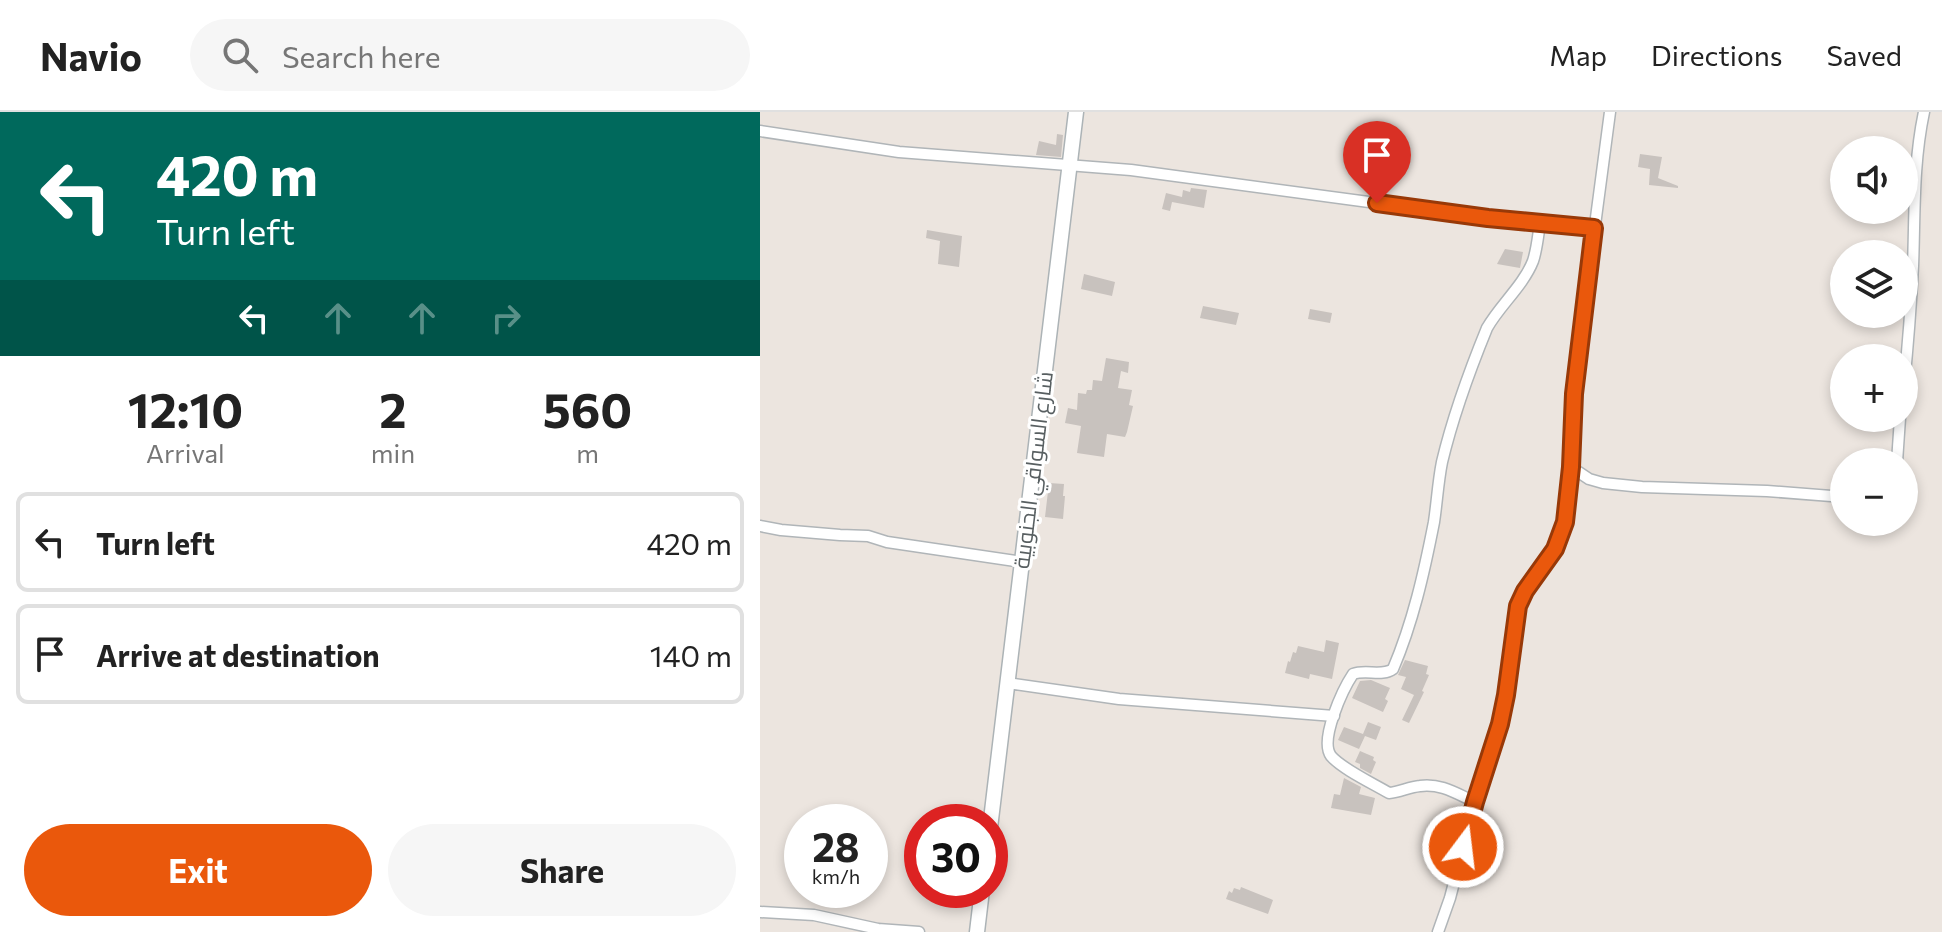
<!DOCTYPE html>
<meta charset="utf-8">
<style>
body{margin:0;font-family:Commissioner,Cairo,sans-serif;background:#f6f6f6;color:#222;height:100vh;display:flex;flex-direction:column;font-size:30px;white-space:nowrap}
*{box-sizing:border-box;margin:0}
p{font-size:26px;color:#767676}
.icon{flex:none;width:44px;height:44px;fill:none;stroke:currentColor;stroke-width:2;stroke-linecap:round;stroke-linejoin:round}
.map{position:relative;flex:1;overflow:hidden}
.drawer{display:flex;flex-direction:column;background:#fff;width:760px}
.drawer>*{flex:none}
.guide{background:#00695c;color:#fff;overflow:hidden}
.controls{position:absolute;left:1070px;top:24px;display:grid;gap:16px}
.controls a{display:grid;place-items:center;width:88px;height:88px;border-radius:50%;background:#fff;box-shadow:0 4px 12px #0003;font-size:40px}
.speed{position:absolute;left:24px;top:692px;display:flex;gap:16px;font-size:40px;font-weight:700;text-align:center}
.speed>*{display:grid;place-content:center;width:104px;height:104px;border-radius:50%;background:#fff;box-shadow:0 4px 12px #0003;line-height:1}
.speed small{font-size:20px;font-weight:400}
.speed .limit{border:12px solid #d22;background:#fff;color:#111}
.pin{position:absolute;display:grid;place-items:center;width:68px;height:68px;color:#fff;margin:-82px -34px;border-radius:50% 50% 50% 0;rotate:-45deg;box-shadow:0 0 8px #0007}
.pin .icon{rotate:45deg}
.me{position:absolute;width:88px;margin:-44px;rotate:15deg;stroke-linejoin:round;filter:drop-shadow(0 0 6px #0008)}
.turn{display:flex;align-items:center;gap:28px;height:168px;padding:0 24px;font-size:36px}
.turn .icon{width:104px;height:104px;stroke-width:2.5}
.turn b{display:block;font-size:56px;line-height:68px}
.lanes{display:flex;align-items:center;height:76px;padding:0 24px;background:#0003;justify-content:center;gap:40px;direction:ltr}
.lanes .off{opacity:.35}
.eta{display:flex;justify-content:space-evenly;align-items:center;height:136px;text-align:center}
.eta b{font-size:48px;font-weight:700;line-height:56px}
.primary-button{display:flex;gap:16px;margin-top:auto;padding:16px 24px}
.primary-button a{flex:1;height:92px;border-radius:48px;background:#ea580c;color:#fff;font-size:32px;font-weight:700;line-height:92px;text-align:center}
.primary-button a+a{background:#f6f6f6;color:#222}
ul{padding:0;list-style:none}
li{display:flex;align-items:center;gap:24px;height:100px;margin:0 16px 12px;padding:0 8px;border:4px solid #e0e0e0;border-radius:12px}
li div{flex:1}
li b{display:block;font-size:30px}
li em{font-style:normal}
header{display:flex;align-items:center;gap:48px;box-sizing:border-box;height:112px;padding:0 40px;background:#fff;border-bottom:2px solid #e0e0e0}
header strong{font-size:38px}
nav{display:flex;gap:44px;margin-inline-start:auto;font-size:28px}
.search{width:560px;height:72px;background:#f6f6f6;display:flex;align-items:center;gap:20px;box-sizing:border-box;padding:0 28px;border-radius:44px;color:#767676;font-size:30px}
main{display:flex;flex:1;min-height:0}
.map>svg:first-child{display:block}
</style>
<header>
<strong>Navio</strong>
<div class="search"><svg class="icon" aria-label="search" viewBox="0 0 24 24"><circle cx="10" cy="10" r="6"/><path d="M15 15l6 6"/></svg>Search here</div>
<nav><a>Map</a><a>Directions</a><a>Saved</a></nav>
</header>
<main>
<section class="drawer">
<div class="guide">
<div class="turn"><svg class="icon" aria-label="left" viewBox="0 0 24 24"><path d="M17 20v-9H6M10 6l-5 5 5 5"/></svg><div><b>420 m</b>Turn left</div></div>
<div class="lanes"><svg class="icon" aria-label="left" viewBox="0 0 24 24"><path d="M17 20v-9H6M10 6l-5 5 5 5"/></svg><svg class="icon off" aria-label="ahead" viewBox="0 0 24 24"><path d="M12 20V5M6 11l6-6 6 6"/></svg><svg class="icon off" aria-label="ahead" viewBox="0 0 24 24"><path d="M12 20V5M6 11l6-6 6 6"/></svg><svg class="icon off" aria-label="right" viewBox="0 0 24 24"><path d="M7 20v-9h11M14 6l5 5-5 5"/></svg></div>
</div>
<div class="eta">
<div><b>12:10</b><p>Arrival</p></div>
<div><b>2</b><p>min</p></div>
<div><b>560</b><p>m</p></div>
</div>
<ul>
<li><svg class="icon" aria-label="left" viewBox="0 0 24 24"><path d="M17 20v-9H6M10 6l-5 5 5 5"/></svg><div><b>Turn left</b></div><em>420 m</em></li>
<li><svg class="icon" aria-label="arrive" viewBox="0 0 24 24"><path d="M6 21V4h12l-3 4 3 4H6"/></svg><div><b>Arrive at destination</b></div><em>140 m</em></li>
</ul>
<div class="primary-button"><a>Exit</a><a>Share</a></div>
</section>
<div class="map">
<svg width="1182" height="820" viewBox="0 0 1182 820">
<rect width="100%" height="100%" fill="#ece5df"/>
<g fill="#c8c2be">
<polygon points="297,22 303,23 301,45 276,43 279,29 296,33"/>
<polygon points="880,42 902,45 898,66 918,74 918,76 889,73 890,57 878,55"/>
<polygon points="431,76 447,78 444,96 412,90 410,99 402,97 406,81 422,85 423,78 430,80"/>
<polygon points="167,118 202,124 199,155 178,152 180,129 166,126"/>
<polygon points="745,137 763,140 760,156 737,152"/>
<polygon points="324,162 355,170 352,184 321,177"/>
<polygon points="443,194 479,201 476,213 440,206"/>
<polygon points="550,197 572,201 570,211 548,207"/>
<polygon points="346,246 369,250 368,261 361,259 358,276 372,278 369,293 373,294 367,320 365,325 347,322 344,345 317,341 321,314 305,311 308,296 317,298 318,281 326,282 327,278 332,278 333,268 342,269"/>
<polygon points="289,371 304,372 303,384 305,384 303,407 285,405"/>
<polygon points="566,528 579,531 572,567 550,562 549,567 525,561 528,549 530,550 533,540 536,541 538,534 564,540"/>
<polygon points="645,548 668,554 666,562 669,563 662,579 664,580 649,611 642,608 654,583 641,577 646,565 638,563"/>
<polygon points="611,568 630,576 625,587 628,589 623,600 592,586 600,569"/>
<polygon points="608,610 621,615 616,628 605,624 599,637 578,628 584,615 603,622"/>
<polygon points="600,639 614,645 613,648 616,650 611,662 600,656 600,652 595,650"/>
<polygon points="584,666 601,675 599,682 615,686 611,703 571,696 574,682 580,683"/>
<polygon points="481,775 513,788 508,802 466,787 469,779 472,781 474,776 480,778"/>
</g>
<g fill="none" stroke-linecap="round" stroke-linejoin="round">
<defs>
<g id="street">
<polyline points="0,19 139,40 371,58 728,106 834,116"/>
<path d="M 1144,272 C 1148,233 1151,193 1153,154 C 1155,102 1153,52 1164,0"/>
<polyline points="1137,350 1140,306"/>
<polyline points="811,355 829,367 843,371 882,375 1007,379 1084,385"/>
<polyline points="0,414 21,418 80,423 108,424 127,430 262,450"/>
<polyline points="247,571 359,587 574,604"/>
<path d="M 715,690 C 697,682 681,671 660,674 C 649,675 640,680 629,681 C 614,672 582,657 571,644 C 559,628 583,577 593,562 C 606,557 622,565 633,557 C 653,510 664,461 674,410 C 677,390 678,370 682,350 C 693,304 709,260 727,216 C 740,193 763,174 773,149 C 777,137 778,124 780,111"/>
<polyline points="0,800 54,803 118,817 159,820"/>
<polyline points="678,820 690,786 715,690 740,612 746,583 758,494 765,479 795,437 805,410 811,355 814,282 819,234 850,0"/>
</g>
<g id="secondary">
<polyline points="230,716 316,0"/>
<polyline points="217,820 222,778"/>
</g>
</defs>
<use href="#street" stroke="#b0b5b8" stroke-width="13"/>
<use href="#secondary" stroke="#acb3b6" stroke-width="17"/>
<use href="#street" stroke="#fff" stroke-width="10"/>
<use href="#secondary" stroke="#fff" stroke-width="14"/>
</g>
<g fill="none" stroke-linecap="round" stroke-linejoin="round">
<defs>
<polyline id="route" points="617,91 728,106 834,116 814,282 811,355 805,410 795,437 765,479 758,494 746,583 740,612 715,690 703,735"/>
</defs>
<use href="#route" stroke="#983908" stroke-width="20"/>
<use href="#route" stroke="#ea580c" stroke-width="14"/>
</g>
<g text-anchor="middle" stroke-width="6" stroke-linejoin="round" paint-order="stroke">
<g font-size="22" fill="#585f61" stroke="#fff">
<text transform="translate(273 358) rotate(-83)" y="8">شارع السواقي الجنوبية</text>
</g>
</g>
</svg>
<div class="controls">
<a><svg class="icon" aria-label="sound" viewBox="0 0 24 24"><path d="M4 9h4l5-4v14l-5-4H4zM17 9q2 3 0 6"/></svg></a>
<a><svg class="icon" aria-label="layers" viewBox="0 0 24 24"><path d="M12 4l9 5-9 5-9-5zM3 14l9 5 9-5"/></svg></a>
<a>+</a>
<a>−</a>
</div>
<div class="speed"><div>28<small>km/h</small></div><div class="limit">30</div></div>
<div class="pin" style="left:617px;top:91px;background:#d93025"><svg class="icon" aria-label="arrive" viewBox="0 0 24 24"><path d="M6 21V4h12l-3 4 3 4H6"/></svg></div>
<svg class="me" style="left:703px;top:735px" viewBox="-20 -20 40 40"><circle r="17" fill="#ea580c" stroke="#fff" stroke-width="3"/><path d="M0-11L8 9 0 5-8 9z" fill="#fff"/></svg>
</div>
</main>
